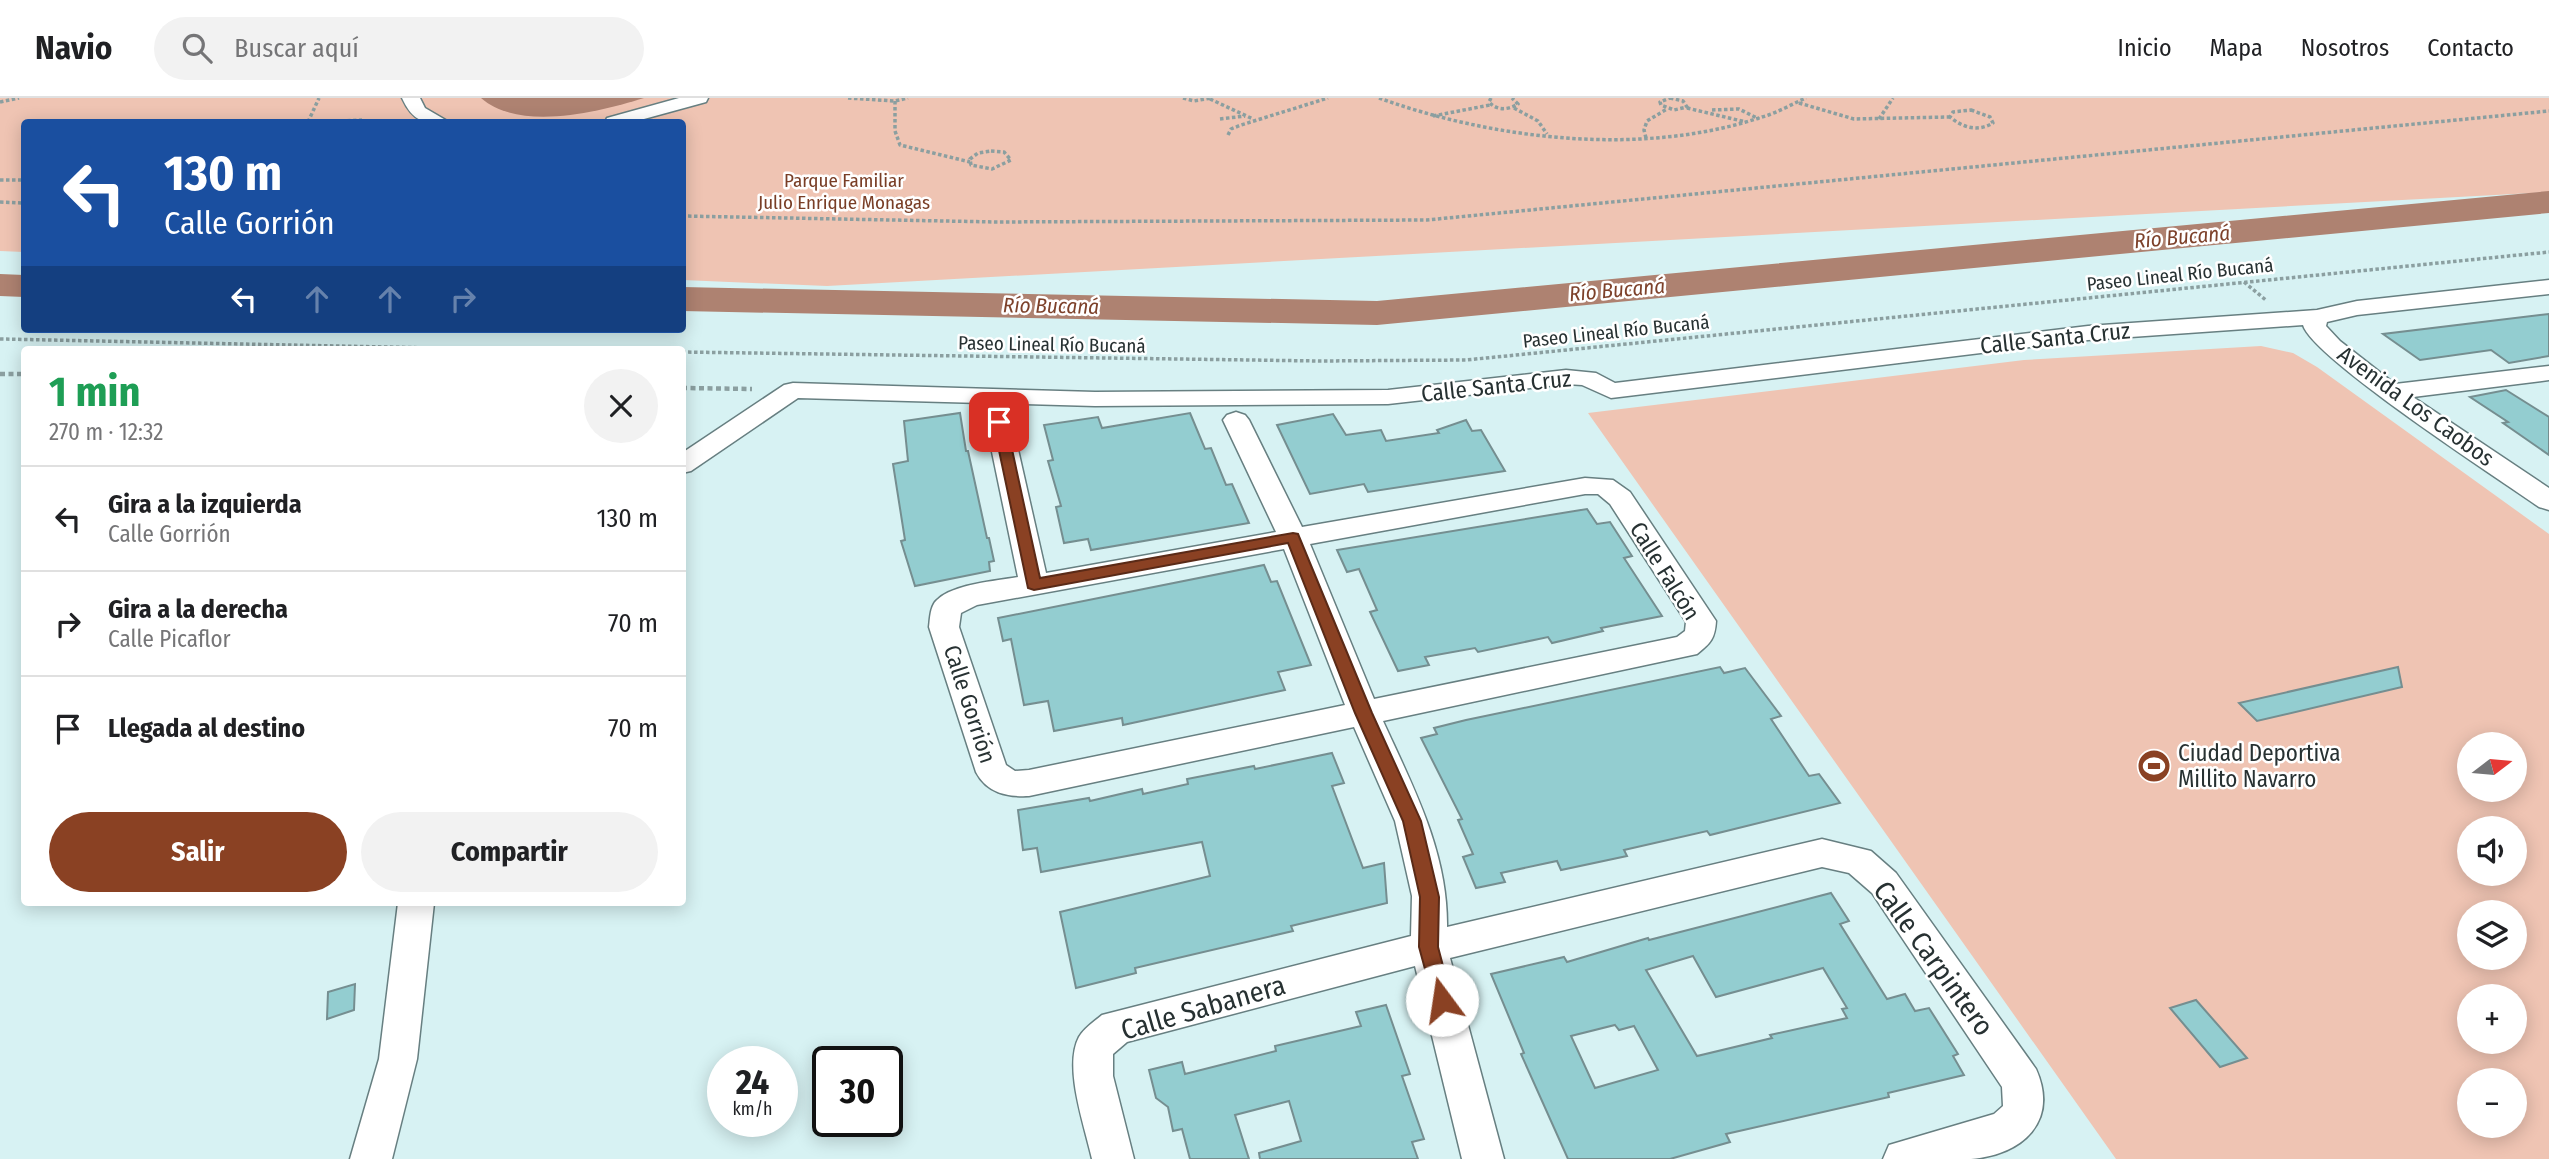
<!DOCTYPE html>
<html lang="es">
<meta charset="utf-8">
<style>
body{margin:0;font-family:"Fira Sans Condensed",sans-serif;background:#f2f2f2;color:#202124;height:100vh;display:flex;flex-direction:column;font-size:26px;white-space:nowrap}
*{box-sizing:border-box;margin:0}
p{font-size:23px;color:#757577}
.icon{flex:none;width:38px;height:38px;fill:none;stroke:currentColor;stroke-width:2;stroke-linecap:round;stroke-linejoin:round}
.map{position:relative;flex:1;overflow:hidden}
.drawer{position:absolute;left:21px;top:248px;width:665px;height:560px;display:flex;flex-direction:column;background:#fff;border-radius:7px;box-shadow:0 4px 18px #0003}
.drawer>*{flex:none}
.hud{position:absolute;left:21px;top:21px;width:665px;height:214px;border-radius:7px;box-shadow:0 4px 18px #0003;background:#1a4fa0;color:#fff;overflow:hidden}
.needle{width:46px;rotate:74deg}
.buttons{position:absolute;left:2457px;top:634px;display:grid;gap:14px}
.buttons a{display:grid;place-items:center;width:70px;height:70px;border-radius:50%;background:#fff;box-shadow:0 4px 18px #0003;font-size:35px}
.speed{position:absolute;left:707px;top:948px;display:flex;gap:14px;font-size:35px;font-weight:700;text-align:center}
.speed>*{display:grid;place-content:center;width:91px;height:91px;border-radius:50%;background:#fff;box-shadow:0 4px 18px #0003;line-height:1}
.speed small{font-size:18px;font-weight:400}
.speed .limit{border:4px solid #111;border-radius:10px;background:#fff;color:#111}
.pin{position:absolute;display:grid;place-items:center;width:60px;height:60px;color:#fff;margin:-30px;border-radius:14px;box-shadow:0 4px 10px #0006}
.me{position:absolute;width:77px;margin:-38px;rotate:346deg;stroke-linejoin:round;filter:drop-shadow(0 0 5px #0008)}
.turn{display:flex;align-items:center;gap:24px;height:147px;padding:0 28px;font-size:32px}
.turn .icon{width:91px;height:91px;stroke-width:2.5}
.turn b{display:block;font-size:49px;line-height:60px}
.lanes{display:flex;align-items:center;height:66px;padding:0 28px;background:#0003;justify-content:center;gap:35px;direction:ltr}
.lanes .off{opacity:.35}
.round{display:grid;place-items:center;flex:none;width:74px;height:74px;border-radius:37px;background:#f2f2f2}
.overview{display:flex;align-items:center;justify-content:space-between;height:119px;padding:0 28px}
h1{font-size:42px;font-weight:700;line-height:52px;color:#1e9e55}
.action{display:flex;gap:14px;margin-top:auto;padding:14px 28px}
.action a{flex:1;height:80px;border-radius:42px;background:#8a4123;color:#fff;font-size:28px;font-weight:700;line-height:80px;text-align:center}
.action a+a{background:#f2f2f2;color:#202124}
ul{padding:0;list-style:none}
li{display:flex;align-items:center;gap:21px;height:105px;padding:0 28px;border-top:2px solid #e0e0e0}
li div{flex:1}
li b{display:block;font-size:26px}
li em{font-style:normal}
header{display:flex;align-items:center;gap:42px;box-sizing:border-box;height:98px;padding:0 35px;background:#fff;border-bottom:2px solid #e0e0e0}
header strong{font-size:33px}
nav{display:flex;gap:38px;margin-inline-start:auto;font-size:24px}
.search{width:490px;height:63px;background:#f2f2f2;display:flex;align-items:center;gap:18px;box-sizing:border-box;padding:0 24px;border-radius:38px;color:#757577;font-size:26px}
.map>svg:first-child{display:block}
</style>
<header>
<strong>Navio</strong>
<div class="search"><svg class="icon" aria-label="search" viewBox="0 0 24 24"><circle cx="10" cy="10" r="6"/><path d="M15 15l6 6"/></svg>Buscar aquí</div>
<nav><a>Inicio</a><a>Mapa</a><a>Nosotros</a><a>Contacto</a></nav>
</header>
<div class="map">
<svg width="2549" height="1061" viewBox="0 0 2549 1061">
<rect width="100%" height="100%" fill="#d7f2f3"/>
<g fill="#efc4b3" fill-rule="evenodd">
<polygon points="0,0 2549,0 2549,94 827,188 683,182 682,24 24,24 24,154 0,153"/>
<path d="M 2261,248 L 2293,255 L 2317,269 L 2549,436 L 2549,1061 L 2116,1061 L 1588,315 L 2024,262 ZM 2469,646 L 2515,646 L 2515,691 L 2469,691 ZM 2469,730 L 2515,730 L 2515,775 L 2469,775 ZM 2469,814 L 2515,814 L 2515,859 L 2469,859 ZM 2469,898 L 2515,898 L 2515,943 L 2469,943 ZM 2469,982 L 2515,982 L 2515,1027 L 2469,1027 Z"/>
</g>
<path fill="#ae8271" d="M 481,0 L 644,0 C 599,14 520,34 481,0 Z"/>
<g fill="none" stroke-linecap="round" stroke-linejoin="round">
<g fill="#ae8271" fill-rule="evenodd">
<polygon points="2549,93 2549,115 1377,227 682,213 682,189 1377,203"/>
<polygon points="0,176 24,177 24,199 0,198"/>
</g>
</g>
<g fill="#93cdd0" stroke="#758e90" stroke-width="2" fill-rule="evenodd">
<polygon points="2549,216 2549,258 2509,265 2491,252 2420,262 2383,236"/>
<polygon points="2506,292 2549,319 2549,357 2503,325 2508,324 2470,299"/>
<polygon points="960,315 966,353 968,353 987,440 989,440 994,463 989,464 990,473 915,488 901,443 905,442 893,366 908,363 904,323"/>
<polygon points="1190,315 1205,351 1211,350 1226,387 1232,386 1249,425 1091,452 1088,441 1064,445 1056,409 1061,408 1048,363 1053,362 1044,327 1098,319 1102,330"/>
<polygon points="1333,316 1346,337 1381,332 1386,343 1439,335 1437,332 1466,322 1472,333 1481,332 1505,373 1368,394 1364,386 1310,396 1277,327"/>
<polygon points="1587,411 1597,426 1610,424 1632,458 1624,460 1662,518 1601,530 1603,533 1552,545 1548,539 1478,554 1475,550 1425,559 1429,567 1398,573 1370,514 1377,512 1359,471 1347,474 1337,452"/>
<polygon points="1264,467 1271,484 1277,483 1311,567 1278,574 1285,592 1123,627 1122,620 1054,633 1048,603 1024,607 1011,541 1003,543 998,520"/>
<polygon points="1720,569 1724,575 1745,570 1781,618 1771,621 1809,678 1819,676 1840,705 1710,737 1707,733 1624,752 1627,758 1561,772 1557,763 1501,775 1505,784 1476,790 1463,759 1473,756 1458,722 1462,721 1421,640 1437,636 1434,630 1466,622"/>
<polygon points="2398,569 2402,589 2257,623 2239,605"/>
<polygon points="1332,655 1344,685 1332,688 1363,770 1384,765 1387,805 1291,828 1293,833 1135,870 1136,875 1076,890 1060,814 1210,778 1202,744 1041,774 1037,750 1023,752 1018,712 1089,700 1090,703 1142,691 1143,696 1188,686 1187,681 1254,668 1255,671"/>
<path d="M 1831,795 L 1849,823 L 1840,826 L 1887,901 L 1905,896 L 1915,913 L 1929,910 L 1958,956 L 1953,958 L 1964,977 L 1888,995 L 1889,999 L 1726,1036 L 1730,1044 L 1670,1061 L 1568,1061 L 1521,956 L 1524,955 L 1491,876 L 1564,859 L 1567,864 L 1648,840 L 1649,842 ZM 1693,858 L 1716,899 L 1823,870 L 1847,910 L 1842,911 L 1847,920 L 1770,937 L 1772,940 L 1697,958 L 1646,872 ZM 1615,927 L 1619,932 L 1634,928 L 1658,972 L 1595,990 L 1571,938 Z"/>
<polygon points="355,886 354,912 327,921 328,894"/>
<polygon points="2196,902 2247,960 2220,969 2170,910"/>
<polygon points="1386,907 1410,976 1402,978 1424,1041 1412,1044 1418,1061 1260,1061 1259,1055 1301,1043 1289,1003 1235,1017 1249,1061 1190,1061 1182,1031 1173,1033 1168,1009 1156,1000 1149,972 1182,964 1185,976 1276,953 1275,948 1361,928 1356,914"/>
</g>
<g fill="none" stroke-linecap="round" stroke-linejoin="round">
<defs>
<g id="minor">
<path d="M 402,0 L 420,0 L 425,10 L 449,24 C 424,26 413,24 402,0 Z"/>
<polygon points="679,0 708,0 706,4 633,24 605,24 607,20"/>
<path d="M 2549,182 L 2549,196 L 2357,217 L 2327,224 L 2326,228 L 2340,243 L 2395,286 L 2549,268 L 2549,282 L 2413,299 L 2549,390 L 2549,412 L 2539,409 C 2502,383 2311,259 2303,227 L 2088,242 L 1611,300 L 1582,287 L 1566,286 L 1388,306 L 1095,308 L 798,300 L 691,373 L 682,375 L 682,355 L 784,287 L 793,285 L 1095,294 L 1388,292 L 1566,272 L 1596,275 L 1615,285 L 2088,228 L 2317,212 L 2357,203 Z"/>
<path d="M 1236,314 L 1245,317 L 1249,322 L 1302,429 L 1585,380 L 1613,382 L 1630,394 L 1716,523 C 1715,540 1711,545 1697,556 L 1383,623 C 1413,689 1448,754 1447,829 L 1822,741 L 1871,753 L 1896,775 L 2036,971 C 2059,1023 2023,1057 1971,1061 C 1942,1061 1912,1061 1883,1061 L 1889,1047 L 1994,1016 L 2003,1008 L 2002,989 L 1872,795 L 1849,775 L 1822,769 L 1450,860 L 1504,1061 L 1462,1061 L 1415,868 L 1127,944 L 1113,956 L 1113,978 L 1134,1061 L 1092,1061 C 1085,1029 1063,969 1079,939 C 1084,930 1095,923 1102,917 L 1411,838 L 1412,798 L 1395,723 L 1354,629 L 1029,698 C 1007,699 987,695 976,674 L 929,529 C 930,521 930,508 937,502 C 953,486 996,483 1018,479 L 986,325 L 990,320 L 999,317 L 1008,320 L 1012,325 L 1046,475 L 1276,434 L 1223,322 L 1227,317 ZM 1585,396 L 1598,396 L 1610,406 L 1686,524 L 1685,533 L 1677,539 L 1374,601 L 1310,446 ZM 1284,451 L 1345,607 L 1029,672 L 1015,673 L 1006,667 L 959,529 L 961,515 L 977,507 Z"/>
<polygon points="398,805 434,805 417,961 392,1061 350,1061 379,961"/>
</g>
</defs>
<use href="#minor" stroke="#677f81" stroke-width="3"/>
<g stroke="#8b9fa0" stroke-width="3.5" stroke-dasharray="3.5 2.5" stroke-linecap="butt">
<polyline points="848,0 895,3 908,0"/>
<polyline points="1183,0 1194,3 1211,0"/>
<path d="M 1379,0 C 1495,42 1643,59 1762,19 C 1777,15 1792,6 1806,0"/>
<path d="M 1491,0 L 1489,4 C 1497,13 1508,12 1518,6 L 1512,0"/>
<polygon points="1670,0 1683,3 1687,9 1674,12 1661,7 1660,4"/>
<polyline points="1210,1 1253,21"/>
<polyline points="895,3 895,33 900,47 970,64"/>
<polyline points="0,4 19,0"/>
<polyline points="1799,5 1854,21 1950,19"/>
<polyline points="1514,10 1538,23 1547,36"/>
<polyline points="1687,10 1746,24"/>
<polyline points="1712,12 1739,11 1759,21"/>
<path d="M 1971,12 L 1990,19 L 1993,25 C 1978,34 1963,30 1950,19 L 1953,14 Z"/>
<polyline points="1433,18 1490,7"/>
<polyline points="1220,21 1245,18"/>
<polyline points="1879,21 1893,0"/>
<polyline points="308,24 319,0"/>
<polyline points="317,24 362,22"/>
<polyline points="1228,37 1231,31 1241,27 1328,0"/>
<polyline points="1646,40 1644,32 1647,23 1667,11"/>
<polygon points="991,53 1004,54 1011,62 992,71 971,67 970,61 978,55"/>
<polyline points="0,82 24,82"/>
<polyline points="0,104 24,105"/>
<polyline points="682,118 997,124 1427,122 2549,13"/>
<polyline points="2244,184 2267,203"/>
<polyline points="0,241 532,252"/>
<polyline points="682,254 1320,263 1466,262 2549,154"/>
</g>
<g stroke="#8b9fa0" stroke-width="4.5" stroke-dasharray="5 3.5" stroke-linecap="butt">
<polyline points="0,276 24,276"/>
<polyline points="682,290 752,291"/>
</g>
<use href="#minor" fill="#fff" fill-rule="evenodd"/>
</g>
<polygon fill="#8a4123" stroke="#5a2a17" stroke-width="2" points="999,320 1006,324 1040,480 1293,435 1298,436 1372,615 1421,723 1439,799 1438,849 1452,902 1449,908 1442,911 1435,908 1419,849 1420,799 1403,723 1355,615 1288,445 1034,492 1028,490 993,324"/>
<defs>
<symbol id="stadium-disc" viewBox="-11 -11 22 22"><circle r="9.5" fill="#8a4123" stroke="#fff"/><path d="M0-5a6.5 5 0 1 0 0 10a6.5 5 0 1 0 0-10ZM-3.5-1.8h7v3.6h-7Z" fill="#fff"/></symbol>
</defs>
<g fill-rule="evenodd">
<use href="#stadium-disc" x="2135" y="649" width="38" height="38"/>
</g>
<g text-anchor="middle" stroke-width="5" stroke-linejoin="round" paint-order="stroke">
<g font-size="19" fill="#793e26" stroke="#fff">
<text x="844" y="89">Parque Familiar<tspan x="844" dy="22">Julio Enrique Monagas</tspan></text>
</g>
<g font-size="19" fill="#273132" stroke="#fff">
<text transform="translate(2180 176) rotate(-6)" y="7">Paseo Lineal Río Bucaná</text>
<text transform="translate(1616 233) rotate(-6)" y="7">Paseo Lineal Río Bucaná</text>
<text transform="translate(1052 246) rotate(1)" y="7">Paseo Lineal Río Bucaná</text>
</g>
<g font-size="21" font-style="italic" fill="#7d412a" stroke="#fff">
<text transform="translate(2182 139) rotate(-5)" y="7">Río Bucaná</text>
<text transform="translate(1617 192) rotate(-5)" y="7">Río Bucaná</text>
<text transform="translate(1051 208) rotate(1)" y="7">Río Bucaná</text>
</g>
<g font-size="23" fill="#273132" stroke="#fff">
<text transform="translate(2055 240) rotate(-6)" y="8">Calle Santa Cruz</text>
<text transform="translate(1496 288) rotate(-6)" y="8">Calle Santa Cruz</text>
<text transform="translate(2416 308) rotate(36)" y="8">Avenida Los Caobos</text>
<text transform="translate(1665 473) rotate(58)" y="8">Calle Falcón</text>
<text transform="translate(970 606) rotate(72)" y="8">Calle Gorrión</text>
</g>
<g font-size="23" fill="#273132" stroke="#fff" text-anchor="start">
<text x="2178" y="663">Ciudad Deportiva<tspan x="2178" dy="26">Millito Navarro</tspan></text>
</g>
<g font-size="28" fill="#273132" stroke="#fff">
<text transform="translate(1934 860) rotate(54)" y="10">Calle Carpintero</text>
<text transform="translate(1203 909) rotate(-16)" y="10">Calle Sabanera</text>
</g>
</g>
</svg>
<div class="buttons">
<a><svg class="needle" viewBox="-14 -14 28 28"><path d="M0-13l5 13h-10z" fill="#e53935"/><path d="M0 13l5-13h-10z" fill="#757577"/></svg></a>
<a><svg class="icon" aria-label="sound" viewBox="0 0 24 24"><path d="M4 9h4l5-4v14l-5-4H4zM17 9q2 3 0 6"/></svg></a>
<a><svg class="icon" aria-label="layers" viewBox="0 0 24 24"><path d="M12 4l9 5-9 5-9-5zM3 14l9 5 9-5"/></svg></a>
<a>+</a>
<a>−</a>
</div>
<div class="speed"><div>24<small>km/h</small></div><div class="limit">30</div></div>
<div class="pin" style="left:999px;top:324px;background:#d93025"><svg class="icon" aria-label="arrive" viewBox="0 0 24 24"><path d="M6 21V4h12l-3 4 3 4H6"/></svg></div>
<svg class="me" style="left:1442px;top:902px" viewBox="-20 -20 40 40"><circle r="19" fill="#fff"/><path d="M0-13L10 11 0 6-10 11z" fill="#8a4123"/></svg>
<div class="hud">
<div class="turn"><svg class="icon" aria-label="left" viewBox="0 0 24 24"><path d="M17 20v-9H6M10 6l-5 5 5 5"/></svg><div><b>130 m</b>Calle Gorrión</div></div>
<div class="lanes"><svg class="icon" aria-label="left" viewBox="0 0 24 24"><path d="M17 20v-9H6M10 6l-5 5 5 5"/></svg><svg class="icon off" aria-label="ahead" viewBox="0 0 24 24"><path d="M12 20V5M6 11l6-6 6 6"/></svg><svg class="icon off" aria-label="ahead" viewBox="0 0 24 24"><path d="M12 20V5M6 11l6-6 6 6"/></svg><svg class="icon off" aria-label="right" viewBox="0 0 24 24"><path d="M7 20v-9h11M14 6l5 5-5 5"/></svg></div>
</div>
<section class="drawer">
<div class="overview"><div><h1>1 min</h1><p>270 m · 12:32</p></div><a class="round"><svg class="icon" aria-label="close" viewBox="0 0 24 24"><path d="M6 6l12 12M18 6L6 18"/></svg></a></div>
<ul>
<li><svg class="icon" aria-label="left" viewBox="0 0 24 24"><path d="M17 20v-9H6M10 6l-5 5 5 5"/></svg><div><b>Gira a la izquierda</b><p>Calle Gorrión</p></div><em>130 m</em></li>
<li><svg class="icon" aria-label="right" viewBox="0 0 24 24"><path d="M7 20v-9h11M14 6l5 5-5 5"/></svg><div><b>Gira a la derecha</b><p>Calle Picaflor</p></div><em>70 m</em></li>
<li><svg class="icon" aria-label="arrive" viewBox="0 0 24 24"><path d="M6 21V4h12l-3 4 3 4H6"/></svg><div><b>Llegada al destino</b></div><em>70 m</em></li>
</ul>
<div class="action"><a>Salir</a><a>Compartir</a></div>
</section>
</div>
